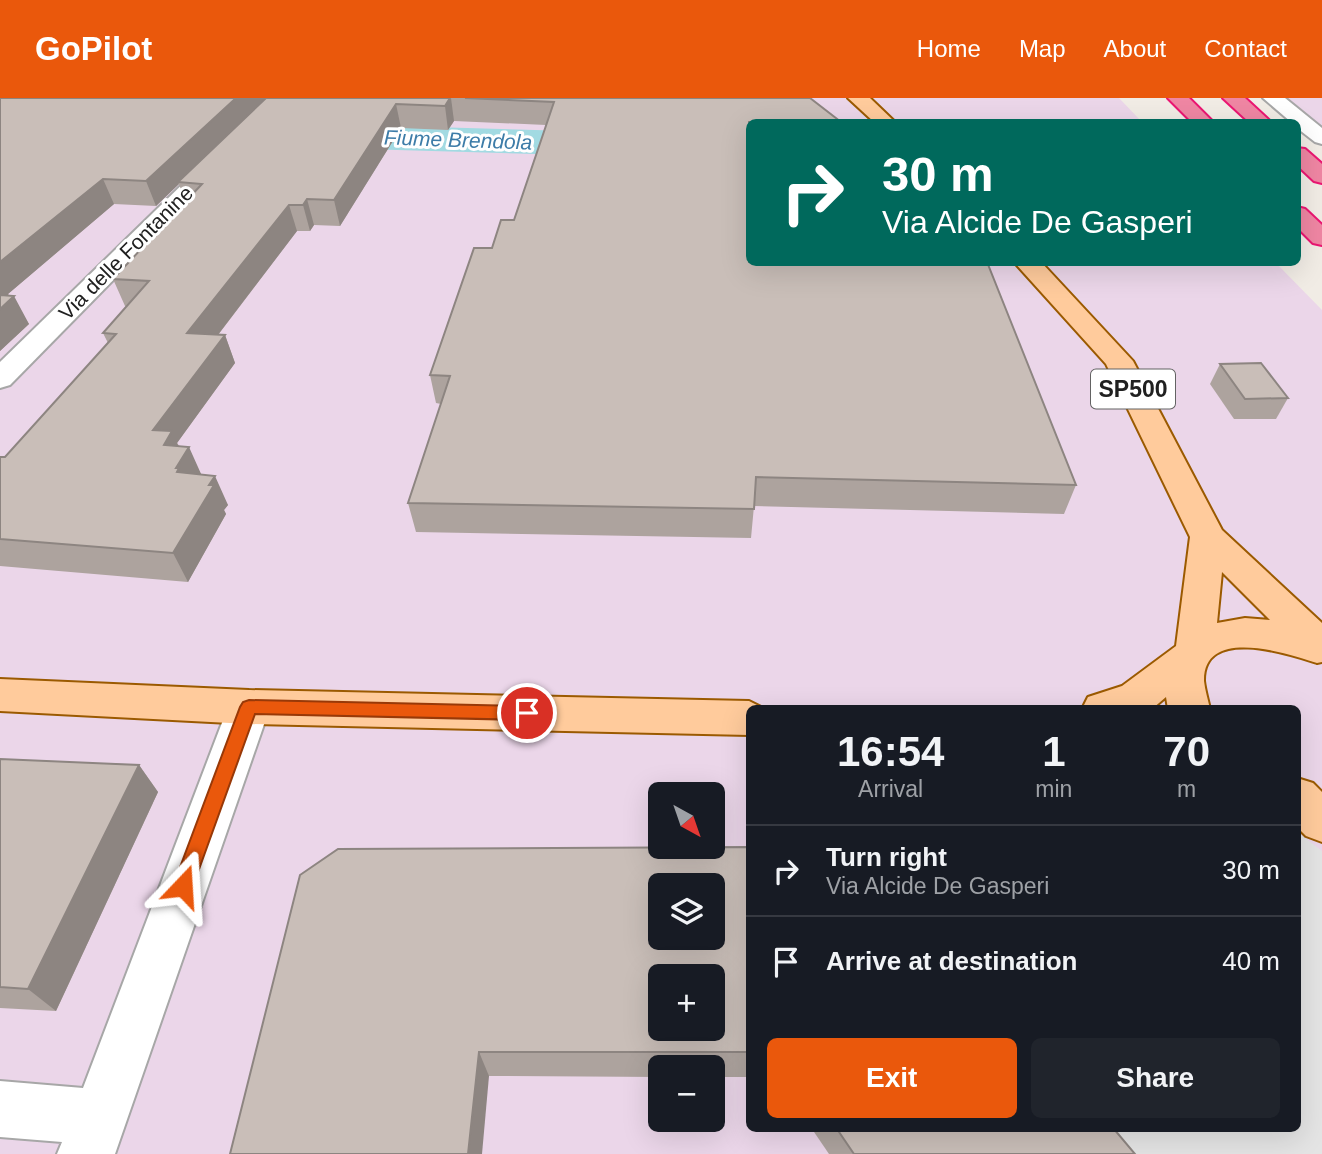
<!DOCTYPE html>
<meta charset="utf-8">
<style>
body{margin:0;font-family:Helvetica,sans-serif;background:#20242c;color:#f1f3f6;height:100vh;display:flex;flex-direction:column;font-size:26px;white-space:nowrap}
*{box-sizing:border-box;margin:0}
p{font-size:23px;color:#9ea1a6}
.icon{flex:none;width:38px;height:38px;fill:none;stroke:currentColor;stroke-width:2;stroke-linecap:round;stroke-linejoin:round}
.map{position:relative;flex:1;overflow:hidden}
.side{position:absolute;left:746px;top:607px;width:555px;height:427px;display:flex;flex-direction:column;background:#171b24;border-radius:10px;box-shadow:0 7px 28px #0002}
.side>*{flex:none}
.hud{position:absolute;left:746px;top:21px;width:555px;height:147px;border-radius:10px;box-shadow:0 7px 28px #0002;background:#00695c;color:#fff;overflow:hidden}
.needle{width:46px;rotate:140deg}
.tools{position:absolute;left:648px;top:684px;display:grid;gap:14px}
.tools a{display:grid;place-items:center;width:77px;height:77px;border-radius:10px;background:#171b24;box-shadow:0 7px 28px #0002;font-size:35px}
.pin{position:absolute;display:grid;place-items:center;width:60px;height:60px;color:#fff;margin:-30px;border:4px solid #fff;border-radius:50%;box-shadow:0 2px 7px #0007}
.me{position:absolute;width:77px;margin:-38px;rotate:20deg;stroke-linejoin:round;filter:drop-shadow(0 0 5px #0008)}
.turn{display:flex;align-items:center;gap:24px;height:147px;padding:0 21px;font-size:32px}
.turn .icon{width:91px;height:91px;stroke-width:2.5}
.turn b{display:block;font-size:49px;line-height:60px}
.eta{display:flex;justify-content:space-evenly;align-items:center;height:119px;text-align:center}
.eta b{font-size:42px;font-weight:700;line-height:49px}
.action{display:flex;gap:14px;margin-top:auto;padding:14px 21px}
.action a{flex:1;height:80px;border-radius:10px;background:#ea580c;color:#fff;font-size:28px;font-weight:700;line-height:80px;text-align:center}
.action a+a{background:#20242c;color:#f1f3f6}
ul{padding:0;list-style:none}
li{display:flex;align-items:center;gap:21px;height:91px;padding:0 21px;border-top:2px solid #363941}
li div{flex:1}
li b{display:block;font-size:26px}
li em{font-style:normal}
header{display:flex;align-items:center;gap:42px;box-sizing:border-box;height:98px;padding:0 35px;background:#ea580c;color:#fff}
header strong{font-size:33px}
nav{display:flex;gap:38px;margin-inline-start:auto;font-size:24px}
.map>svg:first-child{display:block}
</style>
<header>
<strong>GoPilot</strong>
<nav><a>Home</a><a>Map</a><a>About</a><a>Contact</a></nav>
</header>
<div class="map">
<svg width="1322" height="1056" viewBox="0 0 1322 1056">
<rect width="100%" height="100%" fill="#f1ece5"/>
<g fill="#ebd6e9" fill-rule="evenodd">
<path d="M 0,0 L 1119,0 L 1142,24 L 749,24 L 749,164 L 1276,165 L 1322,212 L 1322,1056 L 0,1056 ZM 749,611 L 1297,611 L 1297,1031 L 749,1031 ZM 660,696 L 712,696 L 712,749 L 660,749 ZM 660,788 L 712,788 L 712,840 L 660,840 ZM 660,878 L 712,878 L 712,931 L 660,931 ZM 660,970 L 712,970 L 712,1022 L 660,1022 Z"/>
<polygon points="1287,0 1322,0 1322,31 1312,22"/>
</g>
<polygon fill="#e4e4e4" points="1297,734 1322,753 1322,1056 1125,1056 1104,1031 1297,1031"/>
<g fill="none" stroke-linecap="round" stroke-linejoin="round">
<polygon fill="#a2dae2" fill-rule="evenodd" points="293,25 749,38 749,62 293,49 279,45 273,37 279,29"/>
<defs>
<g id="minor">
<polygon points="271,0 292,0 10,287 0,290 0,264"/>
<polygon points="1263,0 1285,0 1322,30 1322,46 1315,44 1297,30 1297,24 1291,24"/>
<polygon points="249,592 264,597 270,609 115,1056 57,1056 62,1044 0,1039 0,983 83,990 228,609 234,597"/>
</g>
<g id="major">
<polygon points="848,0 870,0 895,24 874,24"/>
<path d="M 1014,164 L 1041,164 L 1133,263 L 1222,432 L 1322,525 L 1322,564 L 1317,565 C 1289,556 1203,527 1204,583 C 1205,592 1208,602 1210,611 L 1168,611 L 1166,599 L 1152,611 L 1082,611 L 1088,599 L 1122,588 L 1176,548 L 1190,439 L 1106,266 ZM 1222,474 L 1270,522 L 1245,520 L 1217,525 Z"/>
<polygon points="0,581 249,592 749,603 765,611 749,611 749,637 249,626 0,613"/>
<polygon points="1297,680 1313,685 1322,694 1322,744 1306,738 1297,729"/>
</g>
<g id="highway">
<polygon points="1168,0 1189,0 1213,24 1192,24"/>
<polygon points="1223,0 1245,0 1271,24 1249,24"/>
<polygon points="1297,50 1305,51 1322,66 1322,85 1314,83 1297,67"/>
<polygon points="1297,109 1305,111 1322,127 1322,147 1313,145 1297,129"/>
</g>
</defs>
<use href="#minor" stroke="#a7a7a7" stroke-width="4"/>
<use href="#major" stroke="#9b5a00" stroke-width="4"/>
<use href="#highway" stroke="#eb1672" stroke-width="4"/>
<use href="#minor" fill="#fff" fill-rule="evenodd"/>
<use href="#major" fill="#ffcb9c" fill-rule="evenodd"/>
<use href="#highway" fill="#ef86a3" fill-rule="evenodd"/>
</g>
<g fill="#ada39e">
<polygon points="0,0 810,0 749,24 1076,387 1064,416 754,408 751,440 416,434 408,405 441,306 436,305 430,277 492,150 514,122 546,27 454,23 448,32 401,30 340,128 314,127 310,133 297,133 218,237 225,237 235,265 177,345 201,376 228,407 224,412 226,416 188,484 0,468 0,359 5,359 108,245 103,235 126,208 125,208 113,181 185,103 179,86 156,108 114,106 8,196 29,226 0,253"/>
<polygon points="1220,266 1288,300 1276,321 1234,321 1210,286"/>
<polygon points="0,661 139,667 158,694 56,913 0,910"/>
<polygon points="749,749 749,979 712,979 712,970 660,970 660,979 489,978 230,1056"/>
<polygon points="812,1031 1114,1031 1135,1056 829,1056"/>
</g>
<g fill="#8d8581">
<polygon points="236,0 267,0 178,84 179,86 156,108 146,83"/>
<polygon points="451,0 454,23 448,32 445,8"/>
<polygon points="396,6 401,30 340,128 334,102"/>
<polygon points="103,81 114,106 8,196 10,201 14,198 29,226 0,253 0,164"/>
<polygon points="307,101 314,127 310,133 303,107"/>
<polygon points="289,107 297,133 198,263 187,235"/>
<polygon points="225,237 235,265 177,345 183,358 189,349 202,378 177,376 153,332"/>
<polygon points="215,378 228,407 224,412 226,416 188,484 173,455 209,387"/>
<polygon points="139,667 158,694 56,913 28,891"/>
<polygon points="479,954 489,978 482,1056 468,1056"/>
</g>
<g fill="#c9beb8" stroke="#8d8581" stroke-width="2" fill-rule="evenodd">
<polygon points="0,0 236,0 146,83 103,81 0,164"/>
<polygon points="266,0 450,0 445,8 396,6 334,102 307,101 303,107 289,107 187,235 225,237 153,332 172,333 164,347 189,349 176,370 179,370 177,374 215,378 209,387 214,387 173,455 0,441 0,359 5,359 116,236 103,235 149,183 113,181 202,86 178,84"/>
<polygon points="465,0 810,0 841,24 749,24 749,164 987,164 1076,387 756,379 754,411 408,405 450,278 430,277 474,150 492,150 501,122 514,122 554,4"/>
<polygon points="0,197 14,198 0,211"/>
<polygon points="1261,265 1288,300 1245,301 1220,266"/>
<polygon points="0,661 139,667 28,891 0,889"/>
<path d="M 749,749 L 749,954 L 479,954 L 468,1056 L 230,1056 L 300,777 L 338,751 ZM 660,788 L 712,788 L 712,840 L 660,840 ZM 660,878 L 712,878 L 712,931 L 660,931 Z"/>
<polygon points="837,1031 1114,1031 1135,1056 854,1056"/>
</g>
<polygon fill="#ea580c" stroke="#983908" stroke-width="2" points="249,602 527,608 533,610 535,615 533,620 527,622 255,616 193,788 190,795 183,798 176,795 173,788 240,609 243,604"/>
<g text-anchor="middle" stroke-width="6" stroke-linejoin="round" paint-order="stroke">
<g font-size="21" font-style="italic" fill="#3d7ca8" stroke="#fff">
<text transform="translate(458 42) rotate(2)" y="7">Fiume Brendola</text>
</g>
<g font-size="21" fill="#202020" stroke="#fff">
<text transform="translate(126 155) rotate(-45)" y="7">Via delle Fontanine</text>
</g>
<rect fill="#fff" stroke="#636363" stroke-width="2" x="1091" y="271.5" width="84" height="39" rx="5"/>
<g font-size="23" font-weight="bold" fill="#202020">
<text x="1133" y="299">SP500</text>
</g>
</g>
</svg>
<div class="tools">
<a><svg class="needle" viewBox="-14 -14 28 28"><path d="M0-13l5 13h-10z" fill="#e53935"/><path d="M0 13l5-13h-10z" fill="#9ea1a6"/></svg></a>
<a><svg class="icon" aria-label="layers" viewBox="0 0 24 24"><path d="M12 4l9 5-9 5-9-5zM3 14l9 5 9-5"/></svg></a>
<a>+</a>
<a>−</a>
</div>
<div class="pin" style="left:527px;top:615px;background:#d93025"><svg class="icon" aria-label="arrive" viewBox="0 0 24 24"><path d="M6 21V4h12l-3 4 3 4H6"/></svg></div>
<svg class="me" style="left:183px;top:788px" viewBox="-20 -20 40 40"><path d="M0-17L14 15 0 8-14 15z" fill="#ea580c" stroke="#fff" stroke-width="4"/></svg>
<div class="hud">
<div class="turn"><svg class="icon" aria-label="right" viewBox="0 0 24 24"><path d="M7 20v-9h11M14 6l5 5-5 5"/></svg><div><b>30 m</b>Via Alcide De Gasperi</div></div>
</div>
<section class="side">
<div class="eta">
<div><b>16:54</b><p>Arrival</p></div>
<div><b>1</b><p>min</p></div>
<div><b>70</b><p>m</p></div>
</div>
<ul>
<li><svg class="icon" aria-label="right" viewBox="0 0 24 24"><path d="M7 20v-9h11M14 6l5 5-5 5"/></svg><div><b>Turn right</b><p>Via Alcide De Gasperi</p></div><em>30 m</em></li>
<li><svg class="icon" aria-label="arrive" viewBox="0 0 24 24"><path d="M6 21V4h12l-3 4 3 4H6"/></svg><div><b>Arrive at destination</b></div><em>40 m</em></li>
</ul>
<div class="action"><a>Exit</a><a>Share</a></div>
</section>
</div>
